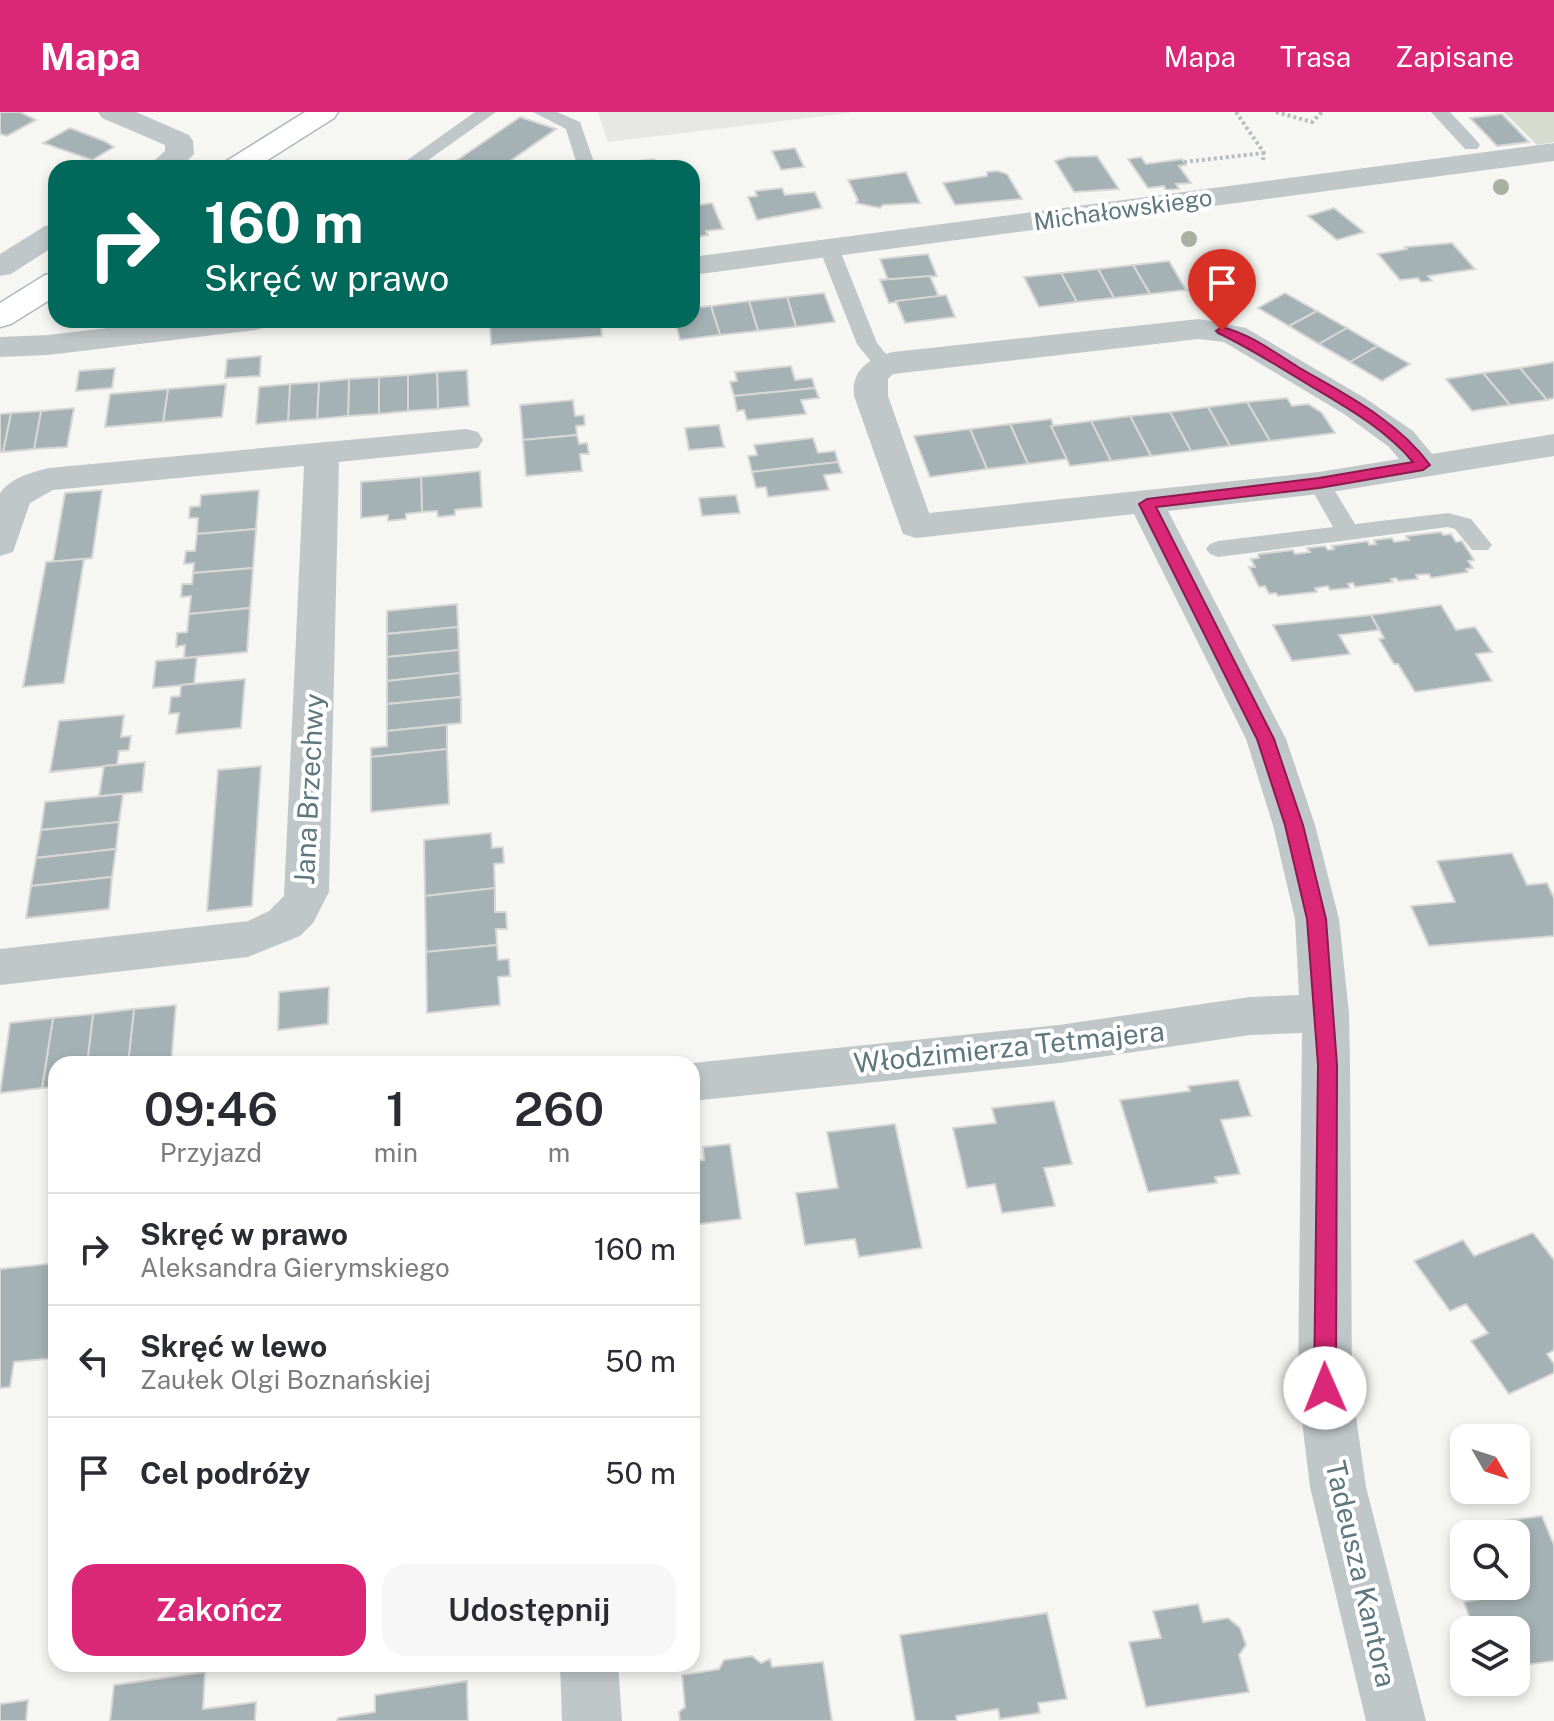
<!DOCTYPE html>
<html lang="pl">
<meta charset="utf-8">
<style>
body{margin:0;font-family:"Public Sans",sans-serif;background:#f7f7f7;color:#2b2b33;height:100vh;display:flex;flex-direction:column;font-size:30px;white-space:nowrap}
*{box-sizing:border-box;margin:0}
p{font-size:26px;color:#7c7c81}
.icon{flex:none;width:44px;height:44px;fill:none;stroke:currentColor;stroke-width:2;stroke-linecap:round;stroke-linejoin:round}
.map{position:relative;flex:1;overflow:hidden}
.panel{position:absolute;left:48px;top:944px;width:652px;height:616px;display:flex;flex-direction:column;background:#fff;border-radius:24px;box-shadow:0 4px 12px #0003}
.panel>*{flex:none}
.guide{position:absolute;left:48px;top:48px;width:652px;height:168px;border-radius:24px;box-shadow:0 4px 12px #0003;background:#00695c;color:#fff;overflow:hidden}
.needle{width:52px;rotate:129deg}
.fabs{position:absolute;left:1450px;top:1312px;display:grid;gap:16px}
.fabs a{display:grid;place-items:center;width:80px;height:80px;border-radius:16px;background:#fff;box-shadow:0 4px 12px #0003;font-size:40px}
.pin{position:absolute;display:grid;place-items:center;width:68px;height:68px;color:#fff;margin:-82px -34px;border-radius:50% 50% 50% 0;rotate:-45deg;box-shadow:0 0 8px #0007}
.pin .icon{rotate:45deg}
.me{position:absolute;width:88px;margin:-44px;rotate:359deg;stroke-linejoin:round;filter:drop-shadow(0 0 6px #0008)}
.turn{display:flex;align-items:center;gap:28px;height:168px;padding:0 24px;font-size:36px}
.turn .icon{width:104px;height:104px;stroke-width:2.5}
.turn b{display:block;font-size:56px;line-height:68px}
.eta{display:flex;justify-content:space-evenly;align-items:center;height:136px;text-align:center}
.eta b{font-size:48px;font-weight:600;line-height:56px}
.button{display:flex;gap:16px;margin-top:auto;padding:16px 24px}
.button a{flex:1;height:92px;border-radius:24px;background:#db2777;color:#fff;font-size:32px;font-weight:600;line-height:92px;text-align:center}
.button a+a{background:#f7f7f7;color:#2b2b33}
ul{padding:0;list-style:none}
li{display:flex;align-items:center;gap:24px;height:112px;padding:0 24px;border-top:2px solid #e1e1e2}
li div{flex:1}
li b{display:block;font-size:30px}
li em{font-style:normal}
header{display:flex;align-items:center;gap:48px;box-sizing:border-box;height:112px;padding:0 40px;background:#db2777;color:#fff}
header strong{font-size:38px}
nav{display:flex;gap:44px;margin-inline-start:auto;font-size:28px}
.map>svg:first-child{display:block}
</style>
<header>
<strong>Mapa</strong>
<nav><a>Mapa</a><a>Trasa</a><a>Zapisane</a></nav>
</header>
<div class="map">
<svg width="1554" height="1609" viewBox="0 0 1554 1609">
<rect width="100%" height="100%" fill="#f6f6f2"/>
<polygon fill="#e7e7e6" points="598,0 850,0 850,1 608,30"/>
<polygon fill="#d7dcd1" points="1504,0 1554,0 1554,30 1537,33"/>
<g fill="#a5b2b5" stroke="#d8d7d5" stroke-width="2">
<polygon points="0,0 20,0 36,8 7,24 0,22"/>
<polygon points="1502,2 1529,30 1497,34 1470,6"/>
<polygon points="520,5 556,17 500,56 476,56 456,49"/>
<polygon points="70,16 104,29 114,35 92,48 43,31"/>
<polygon points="795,36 804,55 781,58 772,39"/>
<polygon points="1097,44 1119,77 1074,80 1055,49 1068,45"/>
<polygon points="1141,45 1146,52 1182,47 1186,53 1179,54 1191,71 1176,72 1179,77 1166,78 1164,74 1148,76 1128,47"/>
<polygon points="654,47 657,56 633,56 631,50"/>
<polygon points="998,59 1007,62 1022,87 955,93 943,71 987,64 987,60"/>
<polygon points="906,60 920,91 883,93 880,96 856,91 858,88 848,68"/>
<polygon points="782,76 785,83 815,80 822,96 757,108 748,85 757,84 755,79"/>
<polygon points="712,91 723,117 706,119 708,123 697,125 696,120 692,121 692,94"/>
<polygon points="1334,96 1364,120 1337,128 1308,104"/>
<polygon points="1452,131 1475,157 1428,164 1432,169 1421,170 1418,166 1400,168 1378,142 1407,137 1405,135"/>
<polygon points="928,142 937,164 888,168 880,147"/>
<polygon points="1169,149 1186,178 1150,182 1133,153"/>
<polygon points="1133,153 1150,182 1114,186 1098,157"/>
<polygon points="1098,157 1114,186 1077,190 1061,161"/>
<polygon points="1061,161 1077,190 1039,195 1024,165"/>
<polygon points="930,164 939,185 889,191 880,168"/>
<polygon points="824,181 835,210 796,215 787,185"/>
<polygon points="1285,181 1317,199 1289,214 1258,196"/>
<polygon points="946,183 955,205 905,211 896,189"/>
<polygon points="787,185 796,215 758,219 749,189"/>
<polygon points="749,189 758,219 720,223 711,194"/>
<polygon points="711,194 720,223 680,228 675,208 692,208 692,196"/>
<polygon points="1317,199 1347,216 1319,232 1289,214"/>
<polygon points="564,208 600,208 602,224 491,233 490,214"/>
<polygon points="1347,216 1378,234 1350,250 1319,232"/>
<polygon points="1378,234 1410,252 1382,269 1350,250"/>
<polygon points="261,244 260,264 225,266 227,247"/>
<polygon points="1554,250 1554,286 1547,288 1520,256"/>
<polygon points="791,254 795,268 812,266 815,276 734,284 730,270 737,269 735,260"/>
<polygon points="115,256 112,276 76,279 79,259"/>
<polygon points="1520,256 1547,288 1510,293 1483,261"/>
<polygon points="467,258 469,294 438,297 437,260"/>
<polygon points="437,260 438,297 408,299 408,263"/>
<polygon points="1483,261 1510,293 1472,299 1446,267"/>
<polygon points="408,263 408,299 379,302 379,265"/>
<polygon points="379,265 379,302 348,304 349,267"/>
<polygon points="349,267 348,304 317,307 319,270"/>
<polygon points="319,270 317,307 288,309 290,272"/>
<polygon points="226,272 222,305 163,310 168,277"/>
<polygon points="290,272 288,309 256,312 259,275"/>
<polygon points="815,276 819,286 801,288 806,302 747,308 744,298 737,299 734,284"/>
<polygon points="168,277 163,310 105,315 110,282"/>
<polygon points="1287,286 1292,294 1308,292 1322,301 1335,321 1270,329 1247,290"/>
<polygon points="573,288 575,304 584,303 585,313 576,314 577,323 523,328 520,293"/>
<polygon points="1247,290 1270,329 1230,334 1208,295"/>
<polygon points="1208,295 1230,334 1191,339 1170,300"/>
<polygon points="74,296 67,335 34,337 41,299"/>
<polygon points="41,299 34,337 3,340 11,301"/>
<polygon points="1170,300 1191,339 1151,344 1130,304"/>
<polygon points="11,301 3,340 0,340 0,302"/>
<polygon points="1130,304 1151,344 1111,349 1091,309"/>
<polygon points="1051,307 1067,347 1028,352 1010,312"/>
<polygon points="1091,309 1111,349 1070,354 1051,314"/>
<polygon points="1010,312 1028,352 987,357 970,317"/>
<polygon points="719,313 724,335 689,338 685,316"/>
<polygon points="970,317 987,357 930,365 914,324"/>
<polygon points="577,323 579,332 587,331 589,342 580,342 582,359 526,364 523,328"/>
<polygon points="813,326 818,341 835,339 838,350 752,360 748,344 757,343 754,333"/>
<polygon points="838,350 842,361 824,363 829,378 768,385 766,375 756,376 752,360"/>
<polygon points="480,359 482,395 455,398 455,403 438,405 437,399 422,400 421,365"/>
<polygon points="421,365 422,400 406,402 406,407 388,409 388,403 361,406 361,370"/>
<polygon points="102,378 92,446 53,450 65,381"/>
<polygon points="259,378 256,417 197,422 198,406 189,406 190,395 200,394 201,383"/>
<polygon points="736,383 740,401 702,404 699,386"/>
<polygon points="256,417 253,456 193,461 194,451 184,452 186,439 195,439 197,422"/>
<polygon points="1441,420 1443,423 1451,422 1456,430 1462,429 1474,448 1468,449 1473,456 1466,457 1468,460 1431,466 1429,462 1416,463 1418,467 1398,469 1396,466 1391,467 1393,470 1355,475 1353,471 1348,472 1350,476 1330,478 1328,474 1315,476 1317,480 1278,484 1276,481 1269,482 1265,474 1259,475 1249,455 1255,455 1251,447 1259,446 1258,442 1293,438 1295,442 1310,440 1307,436 1325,434 1328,438 1334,437 1332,434 1368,429 1369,433 1376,432 1374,428 1392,426 1394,430 1409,428 1406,424"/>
<polygon points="84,447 64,571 23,575 46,450"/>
<polygon points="253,456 250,496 189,502 191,484 181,485 182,472 192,472 193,461"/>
<polygon points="457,492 458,515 387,522 387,499"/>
<polygon points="1441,493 1456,518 1475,515 1492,540 1476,542 1492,569 1415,580 1398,552 1394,552 1379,527 1384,526 1371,503"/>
<polygon points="250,496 247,540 184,546 185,533 176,535 177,521 187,520 189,502"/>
<polygon points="1371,503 1379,518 1339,523 1350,542 1292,549 1273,513"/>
<polygon points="458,515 459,538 387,545 387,522"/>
<polygon points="459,538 460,561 387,569 387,545"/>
<polygon points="197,545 194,572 153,576 156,549"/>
<polygon points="460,561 461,585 387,592 387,569"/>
<polygon points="245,567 241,616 176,622 179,601 169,602 171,585 180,584 181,573"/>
<polygon points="461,585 461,611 387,619 387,592"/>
<polygon points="124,603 121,625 131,624 129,638 119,639 117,653 50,660 59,609"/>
<polygon points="447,613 447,637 371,645 371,636 387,634 387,619"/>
<polygon points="447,637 449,692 371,700 371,645"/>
<polygon points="145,650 142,680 99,684 104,654"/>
<polygon points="261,654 252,794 207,799 218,658"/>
<polygon points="123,682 119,710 41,718 45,690"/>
<polygon points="119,710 116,737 36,746 41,718"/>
<polygon points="491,721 492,736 503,735 504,751 494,752 495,776 425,784 424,728"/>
<polygon points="116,737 112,765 31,774 36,746"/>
<polygon points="1512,741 1527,773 1547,771 1554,786 1554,824 1429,834 1411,794 1455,790 1437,749"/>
<polygon points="112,765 109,797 26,806 31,774"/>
<polygon points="495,776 495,800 506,800 507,817 496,817 497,833 426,840 425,784"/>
<polygon points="497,833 498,848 509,847 510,864 498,865 500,893 427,901 426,840"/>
<polygon points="329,875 328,912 278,918 279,880"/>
<polygon points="176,893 171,952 128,952 134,897"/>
<polygon points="134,897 128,952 87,952 93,902"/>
<polygon points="93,902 87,952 56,952 56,975 42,976 53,906"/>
<polygon points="53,906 42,976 0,981 10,911"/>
<polygon points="1238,968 1251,1004 1221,1008 1240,1062 1215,1065 1217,1071 1148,1080 1120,988 1190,979 1188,974"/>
<polygon points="1054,989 1072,1052 1044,1056 1055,1094 1002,1101 995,1072 967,1076 953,1016 996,1011 992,996"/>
<polygon points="895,1012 922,1136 859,1145 855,1127 805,1133 796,1081 838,1076 827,1020"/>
<polygon points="730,1032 741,1107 692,1113 692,1049 704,1048 703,1035"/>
<polygon points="1533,1121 1554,1148 1554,1238 1547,1242 1554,1252 1554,1261 1509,1282 1471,1229 1488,1221 1466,1192 1450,1199 1414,1149 1463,1128 1474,1144"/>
<polygon points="56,1151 56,1246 14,1250 10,1275 0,1276 0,1157"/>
<polygon points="1542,1404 1554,1433 1554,1549 1516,1554 1516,1518 1474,1518 1464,1490 1492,1485 1488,1474 1516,1474 1516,1422 1475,1422 1472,1413"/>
<polygon points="1198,1492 1203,1510 1228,1506 1240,1516 1246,1533 1239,1543 1249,1580 1146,1595 1129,1530 1161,1526 1153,1499"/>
<polygon points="1047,1501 1067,1587 1038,1591 1040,1601 1000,1607 998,1597 956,1604 957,1609 915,1609 900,1523"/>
<polygon points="752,1544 761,1551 770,1547 772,1555 823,1550 832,1609 680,1609 679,1600 685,1595 682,1563 719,1557 724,1548"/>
<polygon points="205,1560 203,1597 256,1590 255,1609 110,1609 114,1573"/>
<polygon points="467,1569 468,1609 337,1609 338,1606 375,1600 375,1583"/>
<polygon points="28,1588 26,1609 0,1609 0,1592"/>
</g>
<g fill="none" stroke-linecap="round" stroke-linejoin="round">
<defs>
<g id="secondary">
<polygon points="305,0 338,0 334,6 255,56 220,56 225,50"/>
<polygon points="56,161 56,184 11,212 0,215 0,191 45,163"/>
</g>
</defs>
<use href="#secondary" stroke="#b0b9bc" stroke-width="3"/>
<g stroke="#b8bdbf" stroke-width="4" stroke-dasharray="3 3" stroke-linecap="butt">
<polyline points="1236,0 1264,41 1263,48"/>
<polyline points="1276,0 1312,10 1322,0"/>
<polyline points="1184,50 1264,41"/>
</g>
<g fill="#c0c7c9" fill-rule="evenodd">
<polygon points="475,0 496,0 417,56 396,56"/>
<polygon points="533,0 557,0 580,10 596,56 578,56 566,17"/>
<polygon points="1431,0 1450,0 1477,29 1480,33 1477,37 1465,37"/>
<polygon points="829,130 839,136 877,231 895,253 891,257 877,257 857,232 819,136"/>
<polygon points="1319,364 1327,366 1355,412 1448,401 1471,407 1492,433 1488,438 1472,438 1455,417 1448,415 1218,445 1210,442 1206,437 1210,432 1218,429 1333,415 1308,371 1311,366"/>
</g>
<g fill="#c0c7c9" fill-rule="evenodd">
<polygon points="98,0 136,0 189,23 193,29 194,42 180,56 146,56 165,39 165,33 102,6"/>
<polygon points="1554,31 1554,49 692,163 692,145"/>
<polygon points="56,111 56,133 11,162 0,164 0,142 45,114"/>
<path d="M 1199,207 L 1246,216 L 1368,288 L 1413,319 L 1432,342 L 1554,322 L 1554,344 L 1319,382 L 1168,399 L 1286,627 L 1315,713 L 1339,807 L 1349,901 L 1350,953 L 1352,1276 L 1366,1375 L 1426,1609 L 1366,1609 L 1310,1375 L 1298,1276 L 1302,921 L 1250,923 L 1059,951 L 692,989 L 692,952 L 683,952 L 1059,913 L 1250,885 L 1299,883 L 1295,807 L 1273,713 L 1246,627 L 1134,402 L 916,426 L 903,422 L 854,284 C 851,257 870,246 893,240 ZM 1199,227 L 1224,230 L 1344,302 L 1389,335 L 1399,347 L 1319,360 L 929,401 L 888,284 L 888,267 L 893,262 Z"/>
<polygon points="175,208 272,208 267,215 256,218 48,243 0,245 0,225 48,223"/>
<path d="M 466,317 L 478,320 L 483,328 L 478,336 L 339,350 L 329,780 L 313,811 L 300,824 L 248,845 L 0,873 L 0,837 L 248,809 L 269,799 L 284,784 L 304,354 L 53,378 L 30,391 L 13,440 L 0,444 L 0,381 C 12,365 30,361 49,356 Z"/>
<polygon points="560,1552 618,1552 622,1609 562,1609"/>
</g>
<use href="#secondary" fill="#fff" fill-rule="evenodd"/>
</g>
<g fill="#a7b0a1">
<circle cx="1501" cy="75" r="8"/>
<circle cx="1189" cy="127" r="8"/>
</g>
<path fill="#db2777" stroke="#8e194d" stroke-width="2" d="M 1222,215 C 1250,222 1274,240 1298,255 C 1346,283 1397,308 1430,353 L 1423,358 L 1319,376 L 1156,395 L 1274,627 L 1303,713 L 1326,807 L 1337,953 L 1336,1276 L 1332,1283 L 1325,1286 L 1317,1283 L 1314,1276 L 1318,953 L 1307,807 L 1285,713 L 1257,627 L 1139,392 L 1147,387 L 1319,366 L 1413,350 C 1384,316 1347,296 1309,273 C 1279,255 1250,236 1218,221 L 1216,219 Z"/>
<g text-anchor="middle" stroke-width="8" stroke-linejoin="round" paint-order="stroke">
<g font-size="24" fill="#5f7880" stroke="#fff">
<text transform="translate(1123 98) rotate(-8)" y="8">Michałowskiego</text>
</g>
<g font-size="28" fill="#5f7880" stroke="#fff">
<text transform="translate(309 677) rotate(-87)" y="10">Jana Brzechwy</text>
<text transform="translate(1009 935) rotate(-6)" y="10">Włodzimierza Tetmajera</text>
<text transform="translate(1361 1462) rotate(77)" y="10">Tadeusza Kantora</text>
</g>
</g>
</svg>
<div class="fabs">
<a><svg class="needle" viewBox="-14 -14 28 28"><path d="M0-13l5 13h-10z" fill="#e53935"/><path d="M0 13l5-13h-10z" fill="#7c7c81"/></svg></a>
<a><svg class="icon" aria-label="search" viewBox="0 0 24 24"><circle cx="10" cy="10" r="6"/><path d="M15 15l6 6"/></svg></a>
<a><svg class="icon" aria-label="layers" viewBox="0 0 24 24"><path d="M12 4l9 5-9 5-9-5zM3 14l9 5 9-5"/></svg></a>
</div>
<div class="pin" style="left:1222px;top:219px;background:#d93025"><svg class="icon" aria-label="arrive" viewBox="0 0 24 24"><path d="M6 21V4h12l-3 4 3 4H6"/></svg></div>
<svg class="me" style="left:1325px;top:1276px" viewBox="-20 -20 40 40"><circle r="19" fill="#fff"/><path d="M0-13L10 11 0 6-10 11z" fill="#db2777"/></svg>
<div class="guide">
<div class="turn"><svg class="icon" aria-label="right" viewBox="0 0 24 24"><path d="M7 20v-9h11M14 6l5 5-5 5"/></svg><div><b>160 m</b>Skręć w prawo</div></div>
</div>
<section class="panel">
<div class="eta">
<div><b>09:46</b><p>Przyjazd</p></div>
<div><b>1</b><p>min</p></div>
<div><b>260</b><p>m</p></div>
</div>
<ul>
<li><svg class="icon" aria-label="right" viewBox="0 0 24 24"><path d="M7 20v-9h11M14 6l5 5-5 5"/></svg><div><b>Skręć w prawo</b><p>Aleksandra Gierymskiego</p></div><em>160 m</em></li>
<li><svg class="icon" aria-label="left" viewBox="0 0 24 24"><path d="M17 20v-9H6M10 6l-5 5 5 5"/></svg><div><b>Skręć w lewo</b><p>Zaułek Olgi Boznańskiej</p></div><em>50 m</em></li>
<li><svg class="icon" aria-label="arrive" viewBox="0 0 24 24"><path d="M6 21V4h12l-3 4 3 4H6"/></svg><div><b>Cel podróży</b></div><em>50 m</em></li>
</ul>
<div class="button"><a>Zakończ</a><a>Udostępnij</a></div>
</section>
</div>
